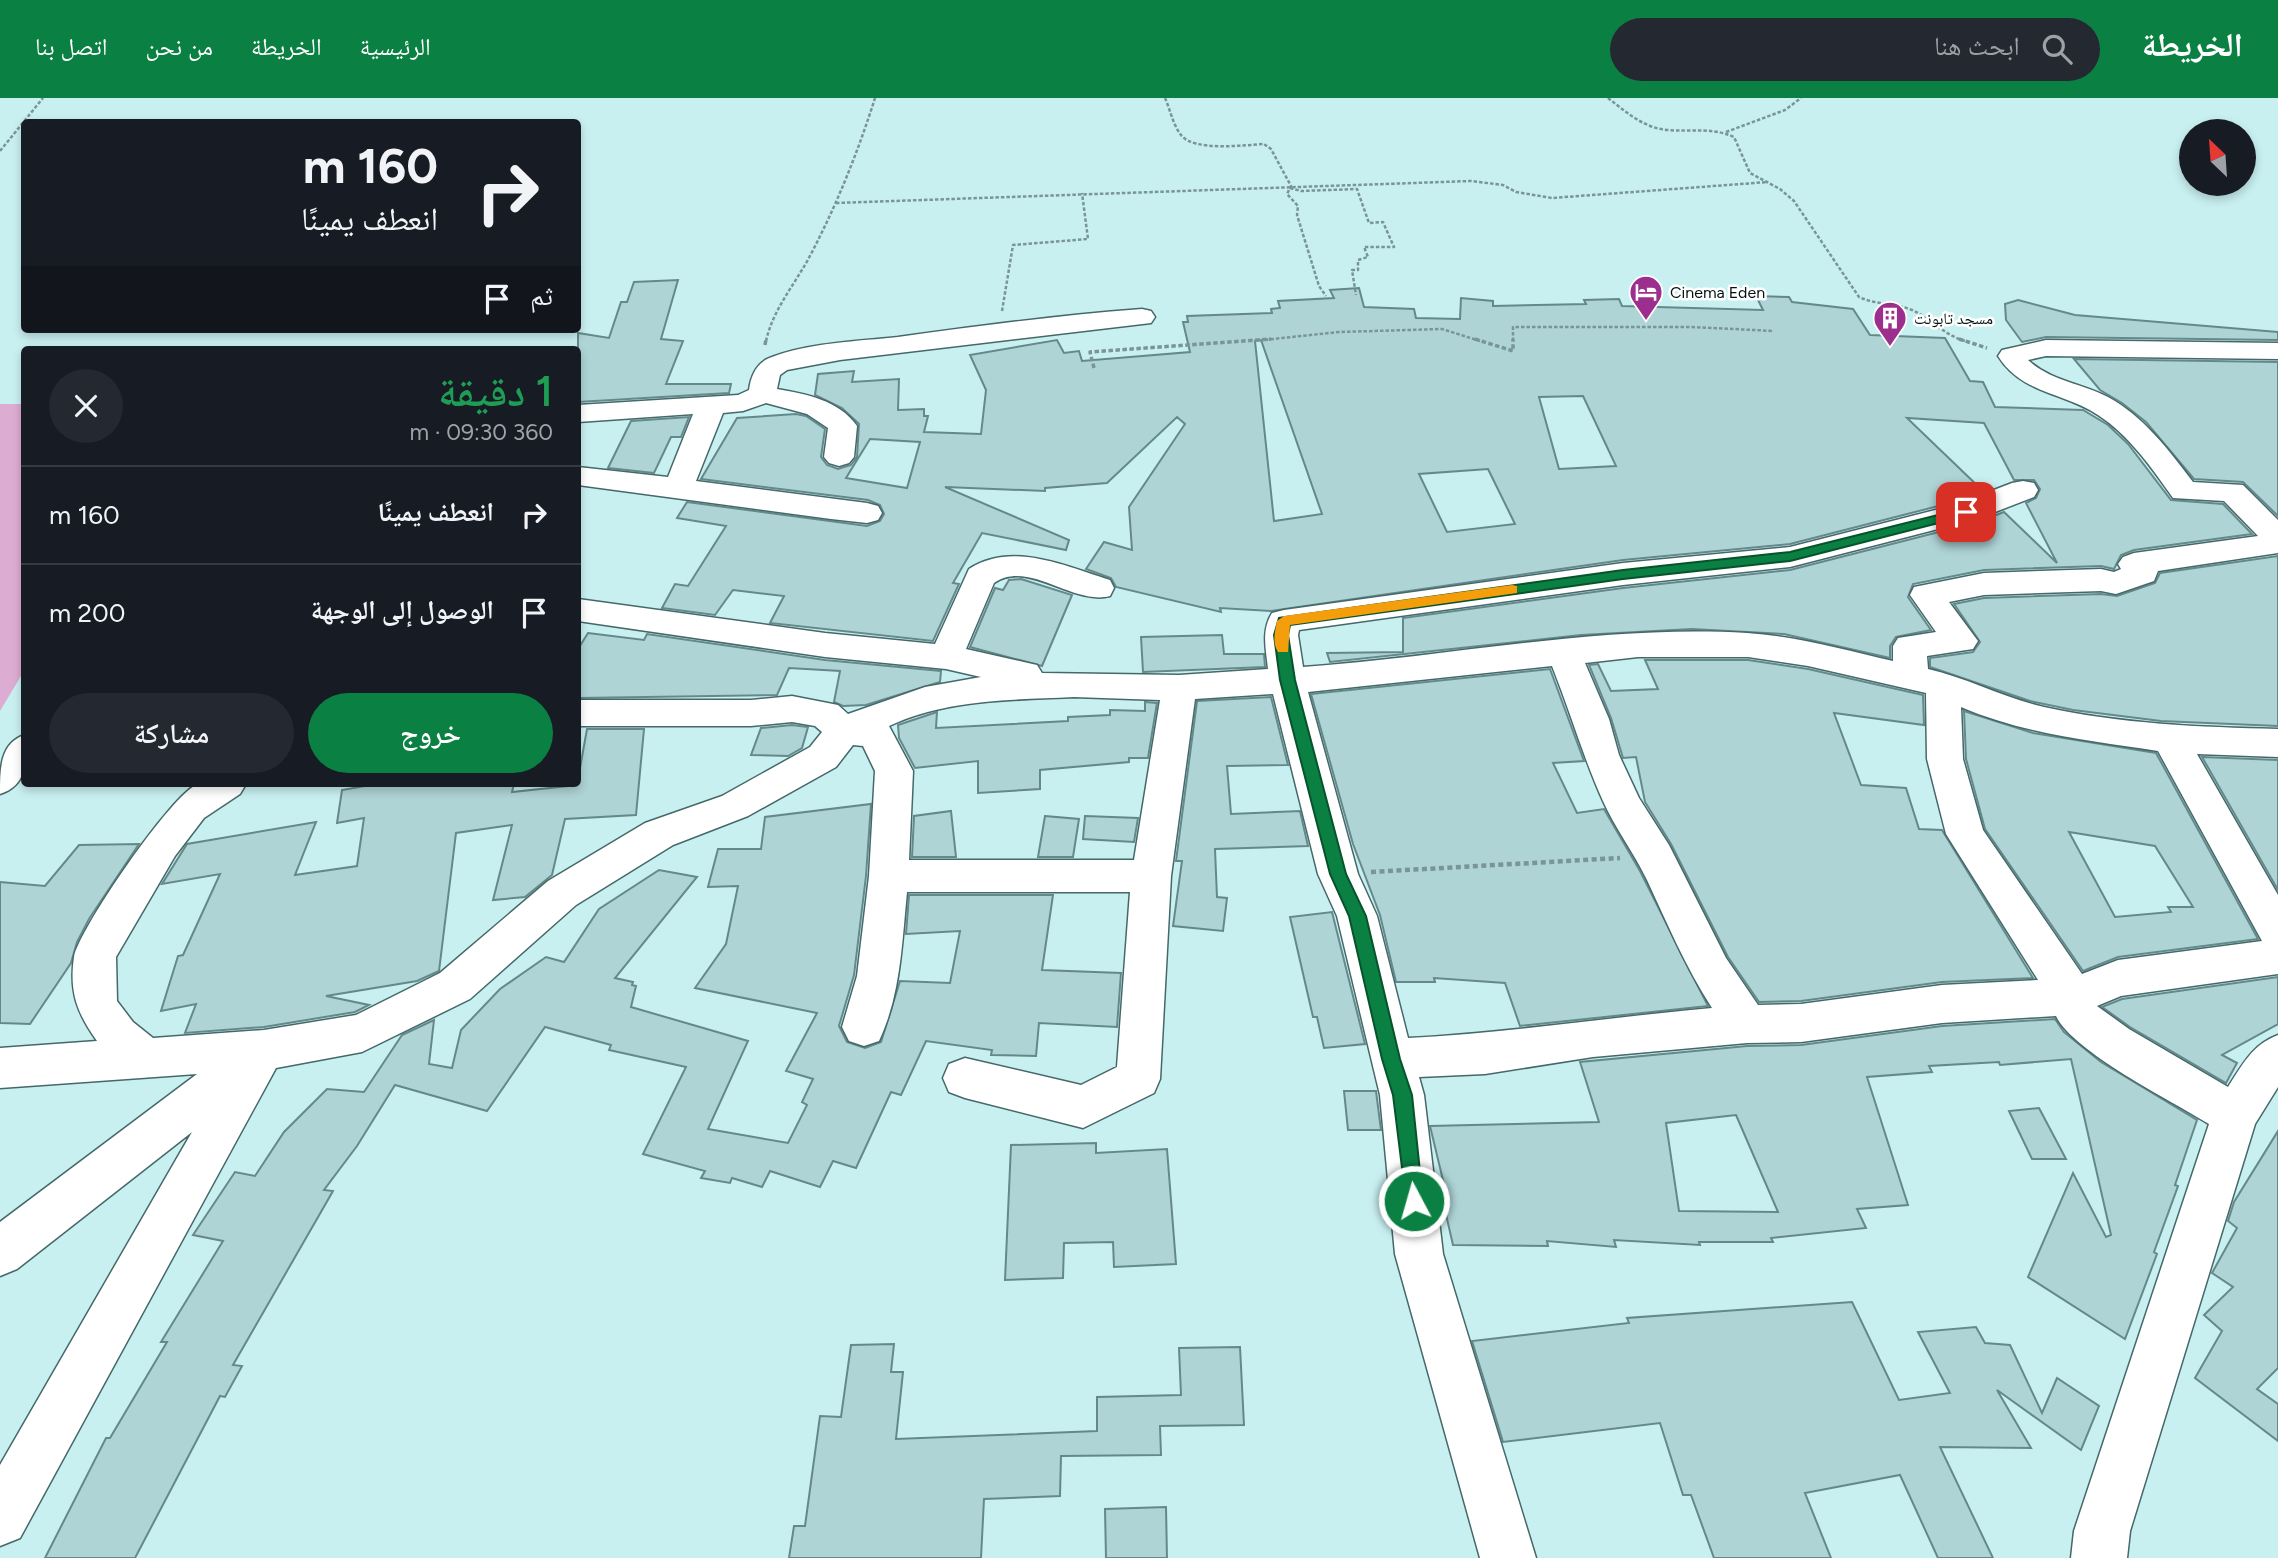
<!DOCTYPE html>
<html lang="ar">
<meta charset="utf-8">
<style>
body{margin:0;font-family:Figtree,"Noto Naskh Arabic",sans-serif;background:#242831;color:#f1f3f6;direction:rtl;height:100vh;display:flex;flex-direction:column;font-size:26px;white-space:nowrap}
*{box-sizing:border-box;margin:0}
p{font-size:23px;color:#9ea1a6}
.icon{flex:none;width:38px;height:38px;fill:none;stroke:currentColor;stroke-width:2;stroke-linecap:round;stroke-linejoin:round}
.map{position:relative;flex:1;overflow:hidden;direction:ltr}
.drawer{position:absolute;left:21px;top:248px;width:560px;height:441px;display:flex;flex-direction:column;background:#171b24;border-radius:7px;box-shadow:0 4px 10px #0003;direction:rtl}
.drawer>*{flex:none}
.hud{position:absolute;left:21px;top:21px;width:560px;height:214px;border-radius:7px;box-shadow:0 4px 10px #0003;direction:rtl;background:#171b24;color:#f1f3f6;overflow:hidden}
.needle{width:46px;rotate:335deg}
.tools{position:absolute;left:2179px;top:21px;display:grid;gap:14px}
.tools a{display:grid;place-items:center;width:77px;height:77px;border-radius:50%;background:#171b24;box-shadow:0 4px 10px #0003;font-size:35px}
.pin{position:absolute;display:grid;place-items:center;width:60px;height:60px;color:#fff;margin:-30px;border-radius:14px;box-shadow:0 4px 10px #0006}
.me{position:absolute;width:77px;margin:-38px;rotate:354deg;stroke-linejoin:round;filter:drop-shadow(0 0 5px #0008)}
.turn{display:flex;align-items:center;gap:24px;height:147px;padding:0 28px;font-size:32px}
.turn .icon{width:91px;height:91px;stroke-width:2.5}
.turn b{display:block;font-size:49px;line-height:60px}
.then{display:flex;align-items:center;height:66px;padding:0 28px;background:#0003;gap:14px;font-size:26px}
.round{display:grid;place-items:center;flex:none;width:74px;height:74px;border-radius:37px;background:#242831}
.summary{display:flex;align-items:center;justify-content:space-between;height:119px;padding:0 28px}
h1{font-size:42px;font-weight:600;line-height:52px;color:#1e9e55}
.button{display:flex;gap:14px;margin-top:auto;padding:14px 28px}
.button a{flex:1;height:80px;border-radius:42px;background:#0b8043;color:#fff;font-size:28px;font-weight:600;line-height:80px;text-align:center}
.button a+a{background:#242831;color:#f1f3f6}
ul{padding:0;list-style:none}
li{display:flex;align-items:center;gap:21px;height:98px;padding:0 28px;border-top:2px solid #363941}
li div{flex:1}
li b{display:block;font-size:26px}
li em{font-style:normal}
header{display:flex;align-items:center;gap:42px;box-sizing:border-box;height:98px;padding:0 35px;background:#0b8043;color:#fff}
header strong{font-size:33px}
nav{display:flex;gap:38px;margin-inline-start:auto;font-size:24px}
.search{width:490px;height:63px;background:#242831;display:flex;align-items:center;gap:18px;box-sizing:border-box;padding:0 24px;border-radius:38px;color:#9ea1a6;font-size:26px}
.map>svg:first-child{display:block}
</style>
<header>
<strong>الخريطة</strong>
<div class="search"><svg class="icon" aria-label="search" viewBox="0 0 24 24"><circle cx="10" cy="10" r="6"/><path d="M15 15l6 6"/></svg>ابحث هنا</div>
<nav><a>الرئيسية</a><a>الخريطة</a><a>من نحن</a><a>اتصل بنا</a></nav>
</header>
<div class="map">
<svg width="2278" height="1460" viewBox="0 0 2278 1460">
<rect width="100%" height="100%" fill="#c9f0f1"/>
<polygon fill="#ddacd2" points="0,306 24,306 24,573 0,613"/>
<g fill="#aed4d6" stroke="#65898b" stroke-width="2" fill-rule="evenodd">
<polygon points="678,182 661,241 683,243 666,286 731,286 729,295 578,304 578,235 609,240 621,204 627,204 634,184"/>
<path d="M 1359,190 L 1364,209 L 1414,211 L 1416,220 L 1460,221 L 1461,200 L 1493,203 L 1493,208 L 1586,206 L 1584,202 L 1619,201 L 1622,208 L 1763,212 L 1756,198 L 1789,199 L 1792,204 L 1853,211 L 1870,237 L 1945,240 L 1970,283 L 1983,284 L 1995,309 L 2083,312 L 2108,327 L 2128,346 L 2171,402 L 2223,406 L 2252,436 L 2134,452 L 2121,457 L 2114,471 L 2101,468 L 1984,472 L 1913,486 L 1908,499 L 1931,532 L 1896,539 L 1890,548 L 1890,560 L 1784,536 L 1692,531 L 1581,537 L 1330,564 L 1327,555 L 1403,554 L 1403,520 L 1623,490 L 1790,472 L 1978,424 L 2004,414 L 2057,465 L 2026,405 L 2036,400 L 2040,391 L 2034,382 L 2014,382 L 1984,325 L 1907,320 L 1983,393 L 1954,404 L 1790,446 L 1623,462 L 1271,513 L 1220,510 L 1221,514 L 1116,489 L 1111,480 L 1086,471 L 1104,444 L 1132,452 L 1129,409 L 1185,326 L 1177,319 L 1107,385 L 1045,390 L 1045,393 L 945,389 L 1069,442 L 1066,452 L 982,435 L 953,485 L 959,486 L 933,543 L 770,525 L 784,498 L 733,492 L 715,517 L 662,510 L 675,486 L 688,488 L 726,428 L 677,420 L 687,404 L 867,428 L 880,423 L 884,416 L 880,407 L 868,402 L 701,381 L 737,320 L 796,316 L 806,318 L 825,331 L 821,359 L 827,367 L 838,371 L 851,367 L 857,359 L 859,326 L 842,310 L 815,297 L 818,276 L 854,273 L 852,284 L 899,281 L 898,312 L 924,311 L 924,318 L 928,318 L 924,334 L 981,336 L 986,292 L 970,257 L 1057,242 L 1064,255 L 1079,253 L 1082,263 L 1190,254 L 1183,224 L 1188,224 L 1187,218 L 1272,215 L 1271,211 L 1280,210 L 1278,203 L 1334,200 L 1330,192 ZM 1261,242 L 1322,416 L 1274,423 L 1255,243 ZM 1583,298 L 1616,368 L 1559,371 L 1539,299 ZM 870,341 L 920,344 L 907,390 L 846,380 ZM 1488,371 L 1515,426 L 1447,434 L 1419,376 Z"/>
<polygon points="2018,202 2075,217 2278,234 2278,242 2046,239 2022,244 2006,222 2005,206"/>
<polygon points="2074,261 2278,264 2278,418 2243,384 2194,381 2146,324 2122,305 2100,292"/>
<polygon points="689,319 681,339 671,339 654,375 608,370 631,323"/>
<polygon points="2278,458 2278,628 2161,623 2073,612 2030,603 1930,569 1930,560 1973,554 1980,544 1954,506 1984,500 2101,496 2117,498 2155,485 2160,475"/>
<polygon points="1021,481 1072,497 1042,568 970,549 995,490 1003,492 1009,482"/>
<polygon points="588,535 644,542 647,536 825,562 941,573 940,584 866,607 843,608 834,604 840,573 789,570 777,597 578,600 578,551"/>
<polygon points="1222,537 1224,556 1264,556 1265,569 1143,574 1141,539"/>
<polygon points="1645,562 1748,562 1808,571 1923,597 1924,627 1834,615 1861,687 1906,690 1919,731 1942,732 2033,880 1942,884 1801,903 1759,904 1728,859 1671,746 1645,704 1636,659 1623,660 1611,620 1589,567 1598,566 1611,593 1658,591"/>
<polygon points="1550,571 1584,663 1553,665 1577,715 1604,711 1640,773 1708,908 1520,928 1505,885 1434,880 1435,884 1396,884 1380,817 1353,746 1311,596"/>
<polygon points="1271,599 1288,667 1227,668 1231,716 1300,713 1308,748 1215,751 1217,799 1227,800 1223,833 1173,828 1182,763 1176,763 1197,603"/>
<polygon points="1145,604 1157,605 1148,660 1129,660 1129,664 1040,672 1040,691 978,695 978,663 915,670 899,640 898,627 937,614 936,630 1068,623 1068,619 1110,617 1110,612 1145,613"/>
<path d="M 1964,613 L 2033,635 L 2156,655 L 2258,841 L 2118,859 L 2083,873 L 1985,731 L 1966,661 ZM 2069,734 L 2155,748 L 2193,809 L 2168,809 L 2171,814 L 2115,819 Z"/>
<polygon points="792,627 808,629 802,650 788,658 751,657 761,630"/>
<polygon points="587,631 644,631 636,717 565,721 552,777 525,799 493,802 512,727 456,735 439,873 417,883 326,898 369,907 355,914 264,929 185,935 196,906 161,913 178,858 183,857 220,776 162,786 187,746 316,724 295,777 357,768 364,720 337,725 342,692 376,686 514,686 512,694 577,687"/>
<polygon points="2202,659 2278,662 2278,792"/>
<polygon points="871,706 866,778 854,877 839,928 847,944 865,950 881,944 900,883 950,885 960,833 906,836 909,797 1053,797 1042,872 1121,875 1117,929 1039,925 1036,958 991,957 992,952 926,943 901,997 891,994 856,1070 833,1063 820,1089 770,1073 762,1089 732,1080 730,1085 701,1080 705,1073 643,1056 686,969 609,952 611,947 545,929 487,1013 395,987 357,1048 324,1092 333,1093 233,1267 242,1268 225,1299 220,1298 135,1460 45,1460 106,1340 110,1340 167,1244 161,1244 223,1143 193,1137 235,1074 255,1078 284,1034 327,991 364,994 402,937 434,922 429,966 452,970 461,932 500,891 546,859 564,864 599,811 659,772 697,779 615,880 633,884 632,887 636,888 631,909 748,943 708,1031 788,1045 807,1007 802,1004 813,981 786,973 817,915 695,890 726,846 738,788 708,789 718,751 761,751 765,719"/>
<polygon points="951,713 956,759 912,759 914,718"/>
<polygon points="1045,718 1079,721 1073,759 1038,759"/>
<polygon points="1085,718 1138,720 1134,744 1083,741"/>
<polygon points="139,746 89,821 77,844 71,865 30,926 0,925 0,784 45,788 79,747"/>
<polygon points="1332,814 1365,946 1324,950 1317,919 1313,919 1290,819"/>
<polygon points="2278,879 2278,926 2222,957 2237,965 2226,985 2130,929 2102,909 2122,901"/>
<path d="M 2055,921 L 2064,934 L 2101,964 L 2197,1022 L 2175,1087 L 2178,1088 L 2154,1154 L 2157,1156 L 2125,1241 L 2028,1179 L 2073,1075 L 2106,1139 L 2111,1137 L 2071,961 L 2000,967 L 1999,964 L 1929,968 L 1932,974 L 1867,979 L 1908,1107 L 1857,1111 L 1866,1130 L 1771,1140 L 1773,1144 L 1699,1144 L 1700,1147 L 1614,1142 L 1616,1149 L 1547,1143 L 1548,1148 L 1453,1147 L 1442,1099 L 1447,1099 L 1430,1028 L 1599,1024 L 1580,964 L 1747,948 L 1801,947 L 1942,928 ZM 1736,1017 L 1778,1114 L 1679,1113 L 1666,1025 Z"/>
<polygon points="1344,993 1376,993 1381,1032 1348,1032"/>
<polygon points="2039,1010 2066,1061 2032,1061 2009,1013"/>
<polygon points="2278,1033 2278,1270 2257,1291 2278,1306 2278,1343 2195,1280 2222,1233 2204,1217 2233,1189 2212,1175 2237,1130 2228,1123 2234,1104"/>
<polygon points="1096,1045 1096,1055 1167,1051 1176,1166 1114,1169 1113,1144 1064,1145 1063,1180 1005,1182 1011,1047"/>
<polygon points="1852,1204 1899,1302 1950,1295 1918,1234 1976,1229 1985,1245 2010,1247 2042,1315 2057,1280 2099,1308 2081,1352 1997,1292 2031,1350 1940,1349 1993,1460 1938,1460 1900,1377 1805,1395 1831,1460 1714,1460 1691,1397 1683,1397 1660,1325 1503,1344 1472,1243 1629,1225 1627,1220"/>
<polygon points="894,1246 891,1274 903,1274 896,1341 1097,1333 1097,1299 1181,1297 1179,1250 1240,1249 1244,1327 1160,1328 1161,1357 1061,1358 1060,1398 984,1401 981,1460 789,1460 794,1428 805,1428 820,1318 841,1319 851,1247"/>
<polygon points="1166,1409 1167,1460 1106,1460 1105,1411"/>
</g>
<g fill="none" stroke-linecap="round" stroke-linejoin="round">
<defs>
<g id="minor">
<path d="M 1142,211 L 1151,213 L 1155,219 L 1151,225 L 840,262 L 787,272 L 780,277 L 777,291 C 806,296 839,302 857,328 L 854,359 L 849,365 L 839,368 L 829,365 L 824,359 L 828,330 L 807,316 L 766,305 L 743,313 L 723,315 L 696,383 L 867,405 L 878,408 L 882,415 L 878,422 L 867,425 L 831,421 L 578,387 L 578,369 L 668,379 L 693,316 L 578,324 L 578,307 L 738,297 L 749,292 C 751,277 757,264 772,259 C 808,245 859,243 898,239 C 979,228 1060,217 1142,211 Z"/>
<path d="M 2046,242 L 2278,245 L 2278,261 L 2046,258 L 2028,262 C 2051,283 2081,285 2108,299 C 2143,318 2169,352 2193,384 L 2243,387 L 2278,422 L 2278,455 L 2158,473 L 2154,483 L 2116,496 L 2101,493 L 1984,497 L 1949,504 L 1978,543 L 1973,551 L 1927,558 L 1928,571 C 1968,580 2004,600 2044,609 C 2121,626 2200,629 2278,631 L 2278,659 L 2197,656 L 2278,797 L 2278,876 L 2121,898 L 2097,908 L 2129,931 L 2228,989 C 2243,966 2252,947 2278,937 L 2278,989 L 2255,1026 L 2130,1433 L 2127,1460 L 2071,1460 L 2074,1433 L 2209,1026 C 2172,1003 2073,954 2056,918 L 1942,925 L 1801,944 L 1747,945 L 1593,959 L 1485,976 L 1419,979 L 1424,997 L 1443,1156 L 1536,1460 L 1480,1460 L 1395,1156 L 1380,997 L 1337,818 L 1318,776 L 1273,596 L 1195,601 L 1171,778 L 1160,981 L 1154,995 L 1083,1030 L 965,1000 L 949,994 L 943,980 L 949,966 L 965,960 L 1081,987 L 1117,969 L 1130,794 L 907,794 C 902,844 901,896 879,943 L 864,948 L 849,943 L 842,929 L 857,878 L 869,778 L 875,673 L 863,648 L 853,647 L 836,669 L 748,718 L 673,747 L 576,807 L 470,901 L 362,954 L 276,970 L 20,1440 L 0,1448 L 0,1367 L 192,1034 L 17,1171 L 0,1178 L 0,1124 L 197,976 L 0,990 L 0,950 L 97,943 C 77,915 69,894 74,859 C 78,833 172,695 198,686 C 210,682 232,686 246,686 L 240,696 L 204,720 L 175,758 L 116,859 L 117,903 L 133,924 L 153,940 L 264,932 L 356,917 L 440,875 L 548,783 L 645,725 L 722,698 L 810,649 L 822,634 L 815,628 L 792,624 L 751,628 L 578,628 L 578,602 L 751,602 L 792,598 L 838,607 L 848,616 L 925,589 L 981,579 L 946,571 L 825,559 L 578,523 L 578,501 L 825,535 L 935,546 L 969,471 C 1012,443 1065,468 1110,482 L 1114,490 L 1110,498 C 1073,508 1029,461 994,485 L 966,551 L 1037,567 L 1042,575 L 1179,577 L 1268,571 C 1266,551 1261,533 1272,515 L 1284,512 L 1623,465 L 1790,449 L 1955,407 L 2012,385 L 2023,383 L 2034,385 L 2038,392 L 2034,399 L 1977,421 L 1790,469 L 1623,487 L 1299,532 L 1298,537 L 1303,569 C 1447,559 1603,526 1747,535 C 1796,538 1845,552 1893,563 L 1893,548 L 1898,540 L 1936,534 L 1910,497 L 1914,489 L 1984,475 L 2101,471 L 2114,474 L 2121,471 L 2118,466 L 2123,459 L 2134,455 L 2258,438 L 2224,403 L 2173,400 C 2152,370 2129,337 2098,317 C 2063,294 2022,296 1998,258 L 2002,252 ZM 1638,559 L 1748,559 L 1808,568 L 1926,595 L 1927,661 L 1946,736 L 2038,882 L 1942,887 L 1801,906 L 1758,907 L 1726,860 L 1669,747 L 1639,700 L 1619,657 L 1609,621 L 1585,565 ZM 1552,568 C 1570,613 1583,659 1603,703 C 1615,730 1634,755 1647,782 C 1667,825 1686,870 1712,910 C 1611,919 1510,935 1408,940 L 1377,818 L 1358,776 L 1308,594 ZM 1074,599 L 1160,602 L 1134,762 L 909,762 L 913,673 L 889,628 C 946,601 1012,602 1074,599 ZM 1961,609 C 2024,636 2091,643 2158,653 L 2262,843 L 2118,862 L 2082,876 L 1983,732 L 1963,661 Z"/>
<path d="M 24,637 C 26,663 28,687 0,696 C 0,670 0,646 24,637 Z"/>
</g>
</defs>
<use href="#minor" stroke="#456869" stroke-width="3"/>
<g stroke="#799596" stroke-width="2.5" stroke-dasharray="3.5 2" stroke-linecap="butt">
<path d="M 1165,0 C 1170,11 1173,27 1181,37 C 1194,54 1244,47 1264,46 L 1271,51 L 1291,88 L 1287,96 L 1298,108 L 1297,117 L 1319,188 L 1326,198"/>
<path d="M 1608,0 C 1626,14 1644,30 1667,32 C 1691,34 1712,29 1734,39 L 1750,75 L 1780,91 L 1794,103 L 1859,199 C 1876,207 1896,205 1912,212 C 1932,221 1942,236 1965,243"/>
<polyline points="1726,34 1785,12 1801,0"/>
<polyline points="0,53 43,0"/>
<polyline points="1290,90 1301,93 1357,91 1369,125 1383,124 1394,149 1364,149 1368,159 1358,162 1358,172 1352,172 1356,197"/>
<polyline points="836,105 1471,83 1503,87 1516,94 1552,100 1768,84"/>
<polyline points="1002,213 1013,147 1088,141 1082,95"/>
<path d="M 766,243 C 773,211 796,185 811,156 C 837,106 858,54 875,0"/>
<polyline points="1254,243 1339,234 1442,231 1480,243"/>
<polyline points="1513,243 1513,229 1692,229 1774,233"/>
</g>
<g stroke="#799596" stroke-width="3.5" stroke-dasharray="4.5 2.5" stroke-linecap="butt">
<polyline points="1475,241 1513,253 1513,241"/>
<polyline points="1959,241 1987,250"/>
<polyline points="765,247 766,241"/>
<polyline points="1094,270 1090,254 1271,241"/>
</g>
<polyline stroke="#799596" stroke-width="4.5" stroke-dasharray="5 3.5" stroke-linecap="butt" points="1371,774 1620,760"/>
<use href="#minor" fill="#fff" fill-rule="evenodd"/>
</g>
<polygon fill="#0b8043" stroke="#07532c" stroke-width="2" points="1966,410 1970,411 1970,417 1790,463 1623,481 1290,527 1288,537 1295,582 1346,776 1366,818 1400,961 1412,997 1423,1103 1421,1110 1414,1113 1407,1110 1393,997 1382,961 1349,818 1330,776 1280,582 1274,537 1279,520 1623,472 1790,454"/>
<path fill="#f59e0b" d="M 1512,487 L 1517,488 L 1517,495 L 1290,527 L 1288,554 L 1278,554 C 1272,544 1275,534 1277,523 L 1284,518 Z"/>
<defs>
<symbol id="hotel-pin" viewBox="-11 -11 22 30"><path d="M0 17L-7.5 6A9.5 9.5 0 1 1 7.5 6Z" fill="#9c2e8d" stroke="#fff"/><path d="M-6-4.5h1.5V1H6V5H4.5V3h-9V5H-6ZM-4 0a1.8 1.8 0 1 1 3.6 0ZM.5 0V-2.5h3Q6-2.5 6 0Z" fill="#fff"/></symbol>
<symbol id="building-pin" viewBox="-11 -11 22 30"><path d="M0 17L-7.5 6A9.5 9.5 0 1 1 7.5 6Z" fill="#9c2e8d" stroke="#fff"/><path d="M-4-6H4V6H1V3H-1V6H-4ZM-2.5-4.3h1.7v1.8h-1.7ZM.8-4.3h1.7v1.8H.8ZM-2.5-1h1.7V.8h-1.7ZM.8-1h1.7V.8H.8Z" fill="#fff"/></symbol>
</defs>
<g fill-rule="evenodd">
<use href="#hotel-pin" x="1627" y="175" width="38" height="52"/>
<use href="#building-pin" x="1871" y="201" width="38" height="52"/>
</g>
<g text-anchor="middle" stroke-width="5" stroke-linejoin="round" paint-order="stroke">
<g font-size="16" fill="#041212" stroke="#fff" text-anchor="start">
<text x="1670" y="200">Cinema Eden</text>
<text x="1914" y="226">مسجد تابونت</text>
</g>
</g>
</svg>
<div class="tools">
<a><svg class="needle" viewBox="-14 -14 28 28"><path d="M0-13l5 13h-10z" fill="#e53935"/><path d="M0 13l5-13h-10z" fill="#9ea1a6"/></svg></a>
</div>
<div class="pin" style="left:1966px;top:414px;background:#d93025"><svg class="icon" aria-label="arrive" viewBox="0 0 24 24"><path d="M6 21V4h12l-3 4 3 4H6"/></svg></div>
<svg class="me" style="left:1414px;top:1103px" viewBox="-20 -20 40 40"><circle r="17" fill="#0b8043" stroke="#fff" stroke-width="3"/><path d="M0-11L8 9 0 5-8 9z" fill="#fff"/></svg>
<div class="hud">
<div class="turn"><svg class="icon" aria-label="right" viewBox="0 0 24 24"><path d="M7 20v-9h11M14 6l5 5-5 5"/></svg><div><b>160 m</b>انعطف يمينًا</div></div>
<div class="then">ثم<svg class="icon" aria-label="arrive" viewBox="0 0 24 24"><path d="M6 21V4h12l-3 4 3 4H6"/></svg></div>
</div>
<section class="drawer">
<div class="summary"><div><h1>1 دقيقة</h1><p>360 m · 09:30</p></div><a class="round"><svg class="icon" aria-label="close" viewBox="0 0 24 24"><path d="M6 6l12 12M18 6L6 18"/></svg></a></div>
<ul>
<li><svg class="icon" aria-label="right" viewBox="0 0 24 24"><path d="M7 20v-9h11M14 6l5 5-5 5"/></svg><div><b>انعطف يمينًا</b></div><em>160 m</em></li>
<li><svg class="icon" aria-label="arrive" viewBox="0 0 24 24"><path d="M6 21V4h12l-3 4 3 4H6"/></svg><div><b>الوصول إلى الوجهة</b></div><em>200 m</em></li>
</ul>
<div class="button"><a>خروج</a><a>مشاركة</a></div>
</section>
</div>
